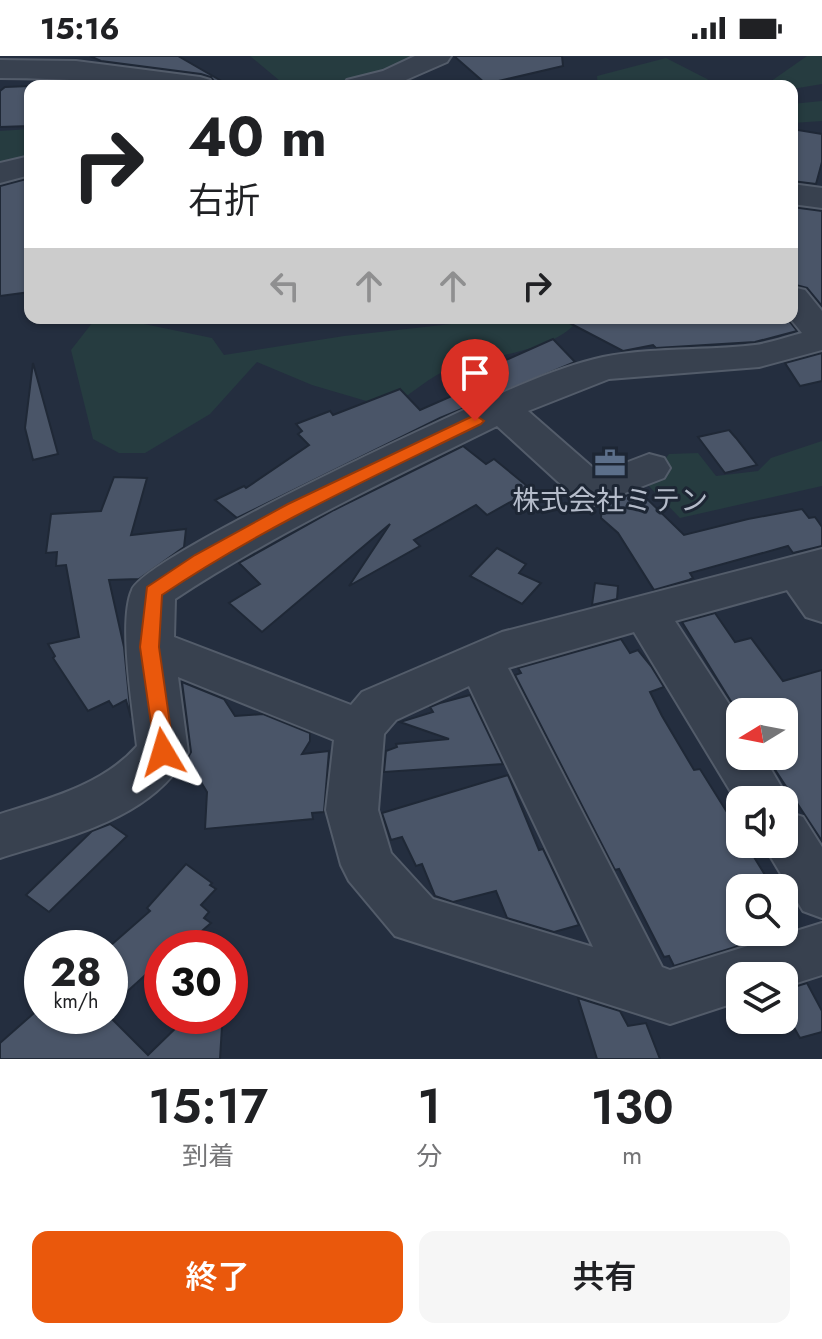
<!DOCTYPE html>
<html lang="ja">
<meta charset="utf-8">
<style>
body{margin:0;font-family:Jost,"Noto Sans JP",sans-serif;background:#f6f6f6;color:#202124;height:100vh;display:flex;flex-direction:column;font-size:30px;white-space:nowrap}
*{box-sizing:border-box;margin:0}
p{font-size:26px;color:#757577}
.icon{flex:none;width:44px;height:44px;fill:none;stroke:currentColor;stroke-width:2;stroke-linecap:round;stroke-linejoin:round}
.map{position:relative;height:1003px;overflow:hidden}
.drawer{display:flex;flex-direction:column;background:#fff;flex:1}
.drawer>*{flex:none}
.banner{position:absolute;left:24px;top:24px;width:774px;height:244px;border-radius:16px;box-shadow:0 2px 6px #0004;background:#fff;color:#202124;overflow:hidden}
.needle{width:52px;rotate:260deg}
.fabs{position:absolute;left:726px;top:642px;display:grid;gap:16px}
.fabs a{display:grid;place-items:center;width:72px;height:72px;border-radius:16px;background:#fff;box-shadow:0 2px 6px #0004;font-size:40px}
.speed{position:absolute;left:24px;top:874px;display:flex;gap:16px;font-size:40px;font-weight:700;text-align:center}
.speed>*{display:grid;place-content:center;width:104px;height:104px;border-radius:50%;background:#fff;box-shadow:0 2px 6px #0004;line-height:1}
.speed small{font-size:20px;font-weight:400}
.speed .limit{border:12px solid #d22;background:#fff;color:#111}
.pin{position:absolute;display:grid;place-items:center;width:68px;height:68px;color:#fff;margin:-82px -34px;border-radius:50% 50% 50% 0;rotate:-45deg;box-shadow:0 0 8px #0007}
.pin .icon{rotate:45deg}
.me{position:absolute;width:88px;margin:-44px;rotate:353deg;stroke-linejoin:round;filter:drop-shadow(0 0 6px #0008)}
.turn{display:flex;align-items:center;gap:28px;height:168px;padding:0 32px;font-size:36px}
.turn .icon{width:104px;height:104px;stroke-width:2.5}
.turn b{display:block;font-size:56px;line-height:68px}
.lanes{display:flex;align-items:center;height:76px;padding:0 32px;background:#0003;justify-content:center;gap:40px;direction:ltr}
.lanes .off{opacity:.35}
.eta{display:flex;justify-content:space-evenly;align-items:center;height:136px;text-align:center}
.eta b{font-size:48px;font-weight:600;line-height:56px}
.primary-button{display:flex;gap:16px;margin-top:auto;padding:16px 32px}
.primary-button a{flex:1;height:92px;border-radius:16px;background:#ea580c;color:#fff;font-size:32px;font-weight:600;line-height:92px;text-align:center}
.primary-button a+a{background:#f6f6f6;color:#202124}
.status{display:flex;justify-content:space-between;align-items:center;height:56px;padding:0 40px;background:#fff;direction:ltr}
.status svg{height:22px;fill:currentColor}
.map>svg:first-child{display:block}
</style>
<div class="status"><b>15:16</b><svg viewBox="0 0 49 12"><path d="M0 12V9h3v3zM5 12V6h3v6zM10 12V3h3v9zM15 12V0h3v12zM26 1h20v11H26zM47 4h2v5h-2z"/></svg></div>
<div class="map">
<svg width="822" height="1003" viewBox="0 0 822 1003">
<rect width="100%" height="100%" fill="#242e3f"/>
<g fill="#263c40">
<polygon points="250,0 425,0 385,20 340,30 286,30"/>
<polygon points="807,0 822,0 822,28 792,33 792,30 756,30 767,28"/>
<polygon points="666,2 707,23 714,30 598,30 597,20"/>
<polygon points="822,45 822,65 792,67 792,48"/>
<polygon points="30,73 30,105 0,110 0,75"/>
<path d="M 96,262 L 144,268 L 212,282 L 224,299 L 344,280 L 469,266 L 469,262 L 580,262 C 556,296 491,299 453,311 C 432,319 409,339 390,352 L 312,329 L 257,306 L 210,358 L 145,397 L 119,397 L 93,383 L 71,294 Z"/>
<polygon points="822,385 822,430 680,462 646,427 669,398 698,397 716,420 758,415 771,402"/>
</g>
<g fill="#4a5568" stroke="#1f2836" stroke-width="2">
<polygon points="90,0 178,0 230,30 217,30 211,21 201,18 101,5"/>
<polygon points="454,0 562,0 563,10 486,28"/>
<polygon points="30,30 30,70 0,71 0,35 5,31"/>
<polygon points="792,73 822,78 822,106 816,128 792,125"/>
<polygon points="30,122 30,236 0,240 0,130"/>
<polygon points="792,151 822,155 822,250 807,232 792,228"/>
<polygon points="560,262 787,262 797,275 755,286 656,292 653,289 623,295"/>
<polygon points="553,283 575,306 440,362 237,462 215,444 244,430 246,432 309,389 298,378 302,375 296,368 330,355 333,359 400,333 420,354 477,329 468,321"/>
<polygon points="822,297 822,325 800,330 785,307"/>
<polygon points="33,307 58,398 33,404 25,372"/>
<polygon points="729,374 736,382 757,409 725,417 698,381"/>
<polygon points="463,390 486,408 494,403 532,434 487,459 476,449 414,484 420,490 349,530 390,468 262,576 229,547 260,528 239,507 334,454"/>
<polygon points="114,421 147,422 131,479 186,473 184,491 139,523 109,524 124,591 131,662 126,644 113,651 109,645 88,655 53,602 55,600 48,588 79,581 66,509 56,510 57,496 46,497 51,458 101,455"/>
<polygon points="639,435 684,479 748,463 802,453 809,462 815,461 822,471 822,490 793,497 788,490 690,517 693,522 689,524 654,534 618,477 601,462 602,449"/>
<polygon points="497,492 526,508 519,517 541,527 522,548 470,520"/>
<polygon points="595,527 618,530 617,543 592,549"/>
<polygon points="715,557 735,586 751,582 783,625 822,614 822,785 766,700 784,700 784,656 740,656 740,660 682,566"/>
<polygon points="621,583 630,597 638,594 651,610 664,631 650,636 662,660 694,714 700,713 740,777 740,788 746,788 773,832 740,832 740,876 783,876 674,910 669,900 664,901 619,813 615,814 515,619 521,617 518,612"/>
<polygon points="182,626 224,643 235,660 263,658 310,677 310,685 302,698 329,695 324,756 312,757 313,763 205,773 207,736 187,703 191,696"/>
<polygon points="470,639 503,708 384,716 386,695 397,691 396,688 449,683 400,666 433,656 430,651 440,647"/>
<polygon points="508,719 539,794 543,793 579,869 554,876 507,862 496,835 453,846 435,840 422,808 416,810 402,781 391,784 382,757"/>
<polygon points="110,768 127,780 49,856 26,839 92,775"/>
<polygon points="186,808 212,827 210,829 216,833 201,849 209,856 204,862 211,867 187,888 183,885 175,892 162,892 162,904 110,951 110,890 150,855 147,852"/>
<polygon points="807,927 822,955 822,976 800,982 784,954 784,934"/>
<polygon points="578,942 620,955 628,970 646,967 660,1003 597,1003"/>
<polygon points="42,950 42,960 109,960 148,999 184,964 189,969 222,970 220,1003 0,1003 0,987"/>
</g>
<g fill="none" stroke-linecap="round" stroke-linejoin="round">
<defs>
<g id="minor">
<polygon points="415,0 451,0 447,6 392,30 343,30 347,24 383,15"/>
<path d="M 0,4 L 76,5 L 200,21 L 210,24 L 214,30 C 143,30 72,22 0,22 Z"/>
<polygon points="30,100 30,119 0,127 0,107"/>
<polygon points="792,128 822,132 822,152 792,148"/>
<path d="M 792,231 L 805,234 L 822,255 L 822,294 L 759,311 L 609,323 L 528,355 L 599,417 L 649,398 L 664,402 L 670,412 L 664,422 L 594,449 L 579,445 L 497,370 C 387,424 277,476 175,543 L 174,581 L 351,649 L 362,636 L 502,576 L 822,493 L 822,566 L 806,561 L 787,534 L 675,565 L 740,665 L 740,700 L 763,700 L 789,744 L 784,754 L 784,744 L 740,744 L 740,751 L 634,576 L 508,612 L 662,911 L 670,914 L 822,867 L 822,919 L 784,931 L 784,920 L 740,920 L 740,945 L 670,968 L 395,880 L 349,825 L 341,809 L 326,754 L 334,684 L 178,621 L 188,696 C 154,763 66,781 0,802 L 0,758 C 48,743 103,729 137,690 C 133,654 118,565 132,534 C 146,499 469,350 523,328 C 549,317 576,307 603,301 C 652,291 705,295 755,289 C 770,287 786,281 802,277 L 790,262 L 792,262 ZM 469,630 L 593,891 L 433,843 L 391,797 L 378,754 L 384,678 L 396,664 Z"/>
<polygon points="784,755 803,761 822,791 822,862 803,855 763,788 784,788"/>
</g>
</defs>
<use href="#minor" stroke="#535c6a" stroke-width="4"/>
<use href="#minor" fill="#38414f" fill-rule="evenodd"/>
</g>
<path fill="#ea580c" stroke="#983908" stroke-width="2" d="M 475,359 L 484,365 L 481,368 C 373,421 263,471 162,539 L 159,591 L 174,696 L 171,702 L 163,704 L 156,702 L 140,591 L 147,531 L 195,499 L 288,448 Z"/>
<defs>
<symbol id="office-bare" viewBox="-9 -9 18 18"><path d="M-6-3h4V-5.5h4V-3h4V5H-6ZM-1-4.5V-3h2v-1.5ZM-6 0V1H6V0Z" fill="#5c6f8a" stroke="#1d2634" stroke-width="2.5" paint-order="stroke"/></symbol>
</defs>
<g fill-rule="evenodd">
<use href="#office-bare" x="588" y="385" width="44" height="44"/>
</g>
<g text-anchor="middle" stroke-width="6" stroke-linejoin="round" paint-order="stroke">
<g font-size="28" fill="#b5bcca" stroke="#1d2634">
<text x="610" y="454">株式会社ミテン</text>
</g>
</g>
</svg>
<div class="fabs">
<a><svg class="needle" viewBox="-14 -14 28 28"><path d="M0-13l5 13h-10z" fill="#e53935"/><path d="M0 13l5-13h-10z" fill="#757577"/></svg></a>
<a><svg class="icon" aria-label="sound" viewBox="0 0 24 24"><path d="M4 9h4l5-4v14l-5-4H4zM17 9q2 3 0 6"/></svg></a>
<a><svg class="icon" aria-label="search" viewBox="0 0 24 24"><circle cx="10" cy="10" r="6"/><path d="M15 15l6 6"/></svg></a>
<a><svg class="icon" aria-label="layers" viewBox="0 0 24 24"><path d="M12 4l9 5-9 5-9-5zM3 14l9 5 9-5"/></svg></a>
</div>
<div class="speed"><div>28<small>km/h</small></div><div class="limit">30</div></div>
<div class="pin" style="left:475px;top:365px;background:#d93025"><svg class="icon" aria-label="arrive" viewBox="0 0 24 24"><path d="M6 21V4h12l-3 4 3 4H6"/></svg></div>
<svg class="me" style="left:163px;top:696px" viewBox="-20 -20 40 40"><path d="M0-17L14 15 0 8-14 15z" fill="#ea580c" stroke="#fff" stroke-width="4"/></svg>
<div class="banner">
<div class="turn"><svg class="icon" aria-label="right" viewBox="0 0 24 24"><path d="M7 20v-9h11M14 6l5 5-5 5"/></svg><div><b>40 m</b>右折</div></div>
<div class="lanes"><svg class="icon off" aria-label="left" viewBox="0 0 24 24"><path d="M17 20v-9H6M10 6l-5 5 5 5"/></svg><svg class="icon off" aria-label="ahead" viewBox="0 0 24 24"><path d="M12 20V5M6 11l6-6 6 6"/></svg><svg class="icon off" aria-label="ahead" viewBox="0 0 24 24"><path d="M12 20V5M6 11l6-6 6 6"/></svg><svg class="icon" aria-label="right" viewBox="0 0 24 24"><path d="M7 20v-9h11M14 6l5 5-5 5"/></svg></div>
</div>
</div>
<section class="drawer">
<div class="eta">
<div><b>15:17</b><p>到着</p></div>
<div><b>1</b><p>分</p></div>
<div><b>130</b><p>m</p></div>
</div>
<div class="primary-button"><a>終了</a><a>共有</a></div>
</section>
